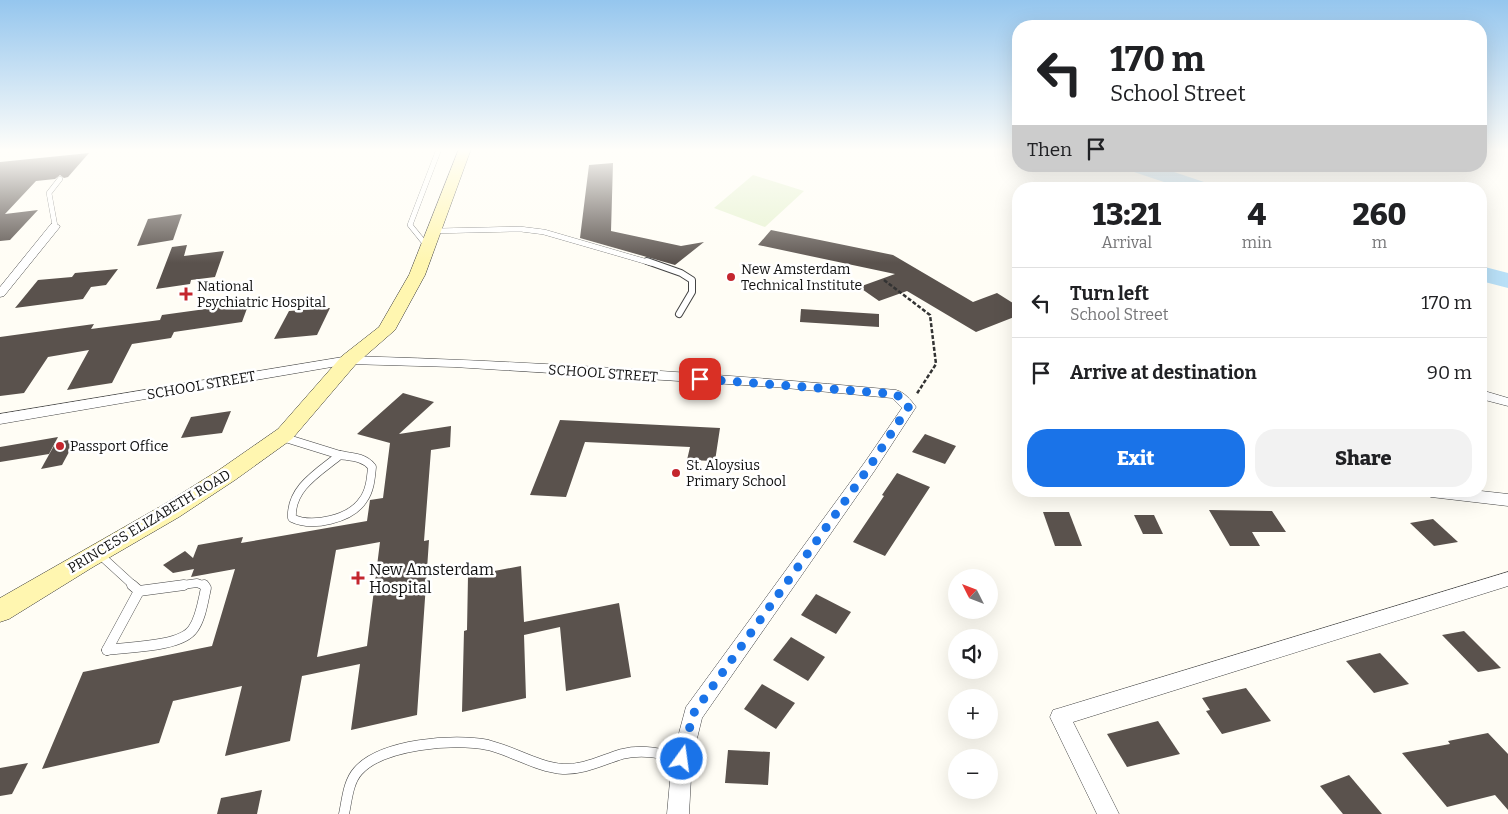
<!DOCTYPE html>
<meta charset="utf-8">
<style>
body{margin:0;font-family:Bitter,serif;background:#f2f2f2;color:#202124;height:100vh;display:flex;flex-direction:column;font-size:19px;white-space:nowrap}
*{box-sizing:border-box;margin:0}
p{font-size:16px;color:#757577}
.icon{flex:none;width:28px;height:28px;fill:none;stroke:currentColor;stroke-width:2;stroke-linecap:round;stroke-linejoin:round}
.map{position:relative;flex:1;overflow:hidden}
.details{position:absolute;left:1012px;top:182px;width:475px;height:315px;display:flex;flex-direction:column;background:#fff;border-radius:20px;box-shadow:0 5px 20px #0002}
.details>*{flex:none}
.guide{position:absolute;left:1012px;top:20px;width:475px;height:152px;border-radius:20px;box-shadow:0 5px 20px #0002;background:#fff;color:#202124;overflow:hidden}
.needle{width:32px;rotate:312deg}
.fabs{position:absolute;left:948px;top:569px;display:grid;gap:10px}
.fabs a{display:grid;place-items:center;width:50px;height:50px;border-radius:50%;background:#fff;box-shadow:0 5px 20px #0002;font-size:25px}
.pin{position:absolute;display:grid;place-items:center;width:42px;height:42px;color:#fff;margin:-21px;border-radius:10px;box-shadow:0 2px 8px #0006}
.me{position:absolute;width:55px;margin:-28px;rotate:14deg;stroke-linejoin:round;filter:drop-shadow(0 0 4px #0008)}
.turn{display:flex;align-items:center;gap:18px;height:105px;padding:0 15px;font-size:22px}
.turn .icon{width:65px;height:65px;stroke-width:2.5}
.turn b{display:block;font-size:35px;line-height:42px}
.then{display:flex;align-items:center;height:48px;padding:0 15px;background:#0003;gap:10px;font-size:19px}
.eta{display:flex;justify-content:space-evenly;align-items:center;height:85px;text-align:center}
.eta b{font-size:30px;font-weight:800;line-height:35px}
.action{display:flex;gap:10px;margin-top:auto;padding:10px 15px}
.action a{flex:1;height:58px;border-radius:20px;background:#1a73e8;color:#fff;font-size:20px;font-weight:800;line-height:58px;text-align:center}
.action a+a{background:#f2f2f2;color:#202124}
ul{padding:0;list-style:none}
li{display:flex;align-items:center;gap:15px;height:70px;padding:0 15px;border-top:1px solid #e0e0e0}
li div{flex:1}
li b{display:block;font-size:19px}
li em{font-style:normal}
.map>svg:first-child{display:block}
</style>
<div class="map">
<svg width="1508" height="814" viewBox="0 0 1508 814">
<rect width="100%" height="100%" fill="#fffdf5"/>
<polygon fill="#e6f2cf" points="753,175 804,191 765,227 714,208"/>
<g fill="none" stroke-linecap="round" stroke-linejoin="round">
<g fill="#b9e0f7" fill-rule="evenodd">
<polygon points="1125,166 1156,166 1213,185 1216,189 1185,189 1128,170"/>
<polygon points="1481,266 1508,273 1508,288 1481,281"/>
</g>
</g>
<g fill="#5a524d" fill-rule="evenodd">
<polygon points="89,153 68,177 64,178 60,175 55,179 36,181 5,214 38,210 10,240 0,241 0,162"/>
<polygon points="613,163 611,231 681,246 704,242 675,265 580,238 589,165"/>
<polygon points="182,214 173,240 137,246 148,219"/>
<polygon points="771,230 893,255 973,302 997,293 1019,307 1019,315 976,332 907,291 879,301 859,287 895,274 758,245"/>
<polygon points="187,245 184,256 224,251 215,277 191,280 190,284 156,289 172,247"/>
<polygon points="118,269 106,285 91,287 83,299 15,308 38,280 72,277 75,273"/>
<polygon points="249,303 242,322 174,332 171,338 132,344 112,383 67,390 89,350 48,357 24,393 0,396 0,337 94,324 91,329 160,320 162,315"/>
<polygon points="330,308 317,335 274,339 289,311"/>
<polygon points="801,309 879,314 879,327 800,322"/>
<path d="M 403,393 L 434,402 L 399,434 L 451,426 L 450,447 L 431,450 L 424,541 L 429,540 L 417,715 L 351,730 L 360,664 L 302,676 L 290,741 L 225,756 L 242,686 L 173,701 L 159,743 L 42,769 L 83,672 L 212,646 L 235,569 L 191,577 L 194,569 L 173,573 L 163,565 L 185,551 L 193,558 L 198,545 L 243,537 L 241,543 L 367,521 L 370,500 L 383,498 L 390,443 L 357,434 ZM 380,542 L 367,646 L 317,657 L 336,550 Z"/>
<polygon points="231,411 222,433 181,438 191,417"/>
<polygon points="560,420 720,428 715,461 687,460 690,447 585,442 566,497 530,495"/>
<polygon points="925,434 956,446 945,464 912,452"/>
<polygon points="58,437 49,454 0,462 0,447"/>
<polygon points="76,439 62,465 41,469 56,442"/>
<polygon points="897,473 930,487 885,556 853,542 884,496 882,495"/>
<polygon points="1209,510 1272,511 1286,532 1252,532 1260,546 1230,546"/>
<polygon points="1043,512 1069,512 1082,546 1055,546"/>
<polygon points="1134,515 1154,515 1163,534 1143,534"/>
<polygon points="1433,519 1458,542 1434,546 1410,523"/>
<polygon points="521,566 524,622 619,603 631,677 566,691 560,627 524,635 526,698 462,712 464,631 467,630 468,576"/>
<polygon points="816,594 851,612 836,634 801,615"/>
<polygon points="1464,631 1501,668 1478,672 1442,635"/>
<polygon points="791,637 825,657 808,681 773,660"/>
<polygon points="1380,653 1409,684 1374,693 1346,661"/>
<polygon points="762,684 795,703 776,729 744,709"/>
<polygon points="1246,688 1271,721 1222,734 1206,711 1210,710 1202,698"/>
<polygon points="1158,721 1180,754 1127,767 1107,734"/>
<polygon points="1488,733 1508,754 1508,810 1495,795 1447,807 1402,753 1450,744 1448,741"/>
<polygon points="728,750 770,752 768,785 725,783"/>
<polygon points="28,763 12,794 0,796 0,768"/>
<polygon points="1349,775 1382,814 1343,814 1320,786"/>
<polygon points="262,790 257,814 217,814 221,798"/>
</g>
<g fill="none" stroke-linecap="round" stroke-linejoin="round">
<defs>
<g id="lane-far3">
<polyline points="55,226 49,193 60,179"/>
<polyline points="433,231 520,229 544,232 651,263"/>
<polyline points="427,246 410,225 439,149"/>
</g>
<polyline id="lane-far2" points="647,261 681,273 692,280 692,292 679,314"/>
<g id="lane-far1">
<polyline points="282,437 340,455"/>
<path d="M 340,455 C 352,457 364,457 372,467 C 371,478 370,491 363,500 C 351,519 312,528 292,518 C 290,488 319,472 340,455 Z"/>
<polyline points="99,554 134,586"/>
<polyline points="175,586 197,583 205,586"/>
</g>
<g id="lane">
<polyline points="139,591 184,585"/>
<polyline points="107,650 139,591 132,585"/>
<path d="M 107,650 C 128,647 181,647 193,629 C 201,618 203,601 206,588 L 204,585"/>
<path d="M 344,814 C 347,800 348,782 358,771 C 382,744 454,738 488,745 C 513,751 537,767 563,769 C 584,770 602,760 622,754 C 643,749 661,753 681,759"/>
</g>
<g id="street">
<polygon points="55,223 60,226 59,228 4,296 0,297 0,287 51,224"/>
<path d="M 349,356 C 532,361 714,373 896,390 C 904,392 911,400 916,407 L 875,470 L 702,718 L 692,759 L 689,814 L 667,814 L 672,759 L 686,707 L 865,462 L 902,408 L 892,398 L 775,387 L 454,367 L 349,364 L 0,424 L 0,414 Z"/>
<polygon points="1481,390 1508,398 1508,406 1481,399"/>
<polygon points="1423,491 1481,491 1508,494 1508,506 1431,497 1426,495"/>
<polygon points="1508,572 1508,586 1073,722 1119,814 1097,814 1050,717 1053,710 1060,708"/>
</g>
<polygon id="secondary" points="459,149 471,149 425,275 395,330 356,364 292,439 235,480 179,517 93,567 9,619 0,622 0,598 163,505 219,470 278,429 342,356 379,327 409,275"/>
</defs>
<use href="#lane-far3" stroke="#444" stroke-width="5.5"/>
<use href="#lane-far2" stroke="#444" stroke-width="8"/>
<use href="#lane-far1" stroke="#444" stroke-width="9"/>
<use href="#lane" stroke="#444" stroke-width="11"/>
<use href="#street" stroke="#444" stroke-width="1"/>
<use href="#secondary" stroke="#333" stroke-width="1"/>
<polyline stroke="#333" stroke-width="2.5" stroke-dasharray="4 2" stroke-linecap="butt" points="884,280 930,315 936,364 916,395"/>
<use href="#lane-far3" stroke="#fff" stroke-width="5"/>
<use href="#lane-far2" stroke="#fff" stroke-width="6"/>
<use href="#lane-far1" stroke="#fff" stroke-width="8"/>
<use href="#lane" stroke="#fff" stroke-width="10"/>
<use href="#street" fill="#fff" fill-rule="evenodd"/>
<use href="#secondary" fill="#fff6b0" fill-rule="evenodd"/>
</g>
<linearGradient id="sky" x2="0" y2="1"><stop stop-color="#95c6ee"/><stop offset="0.57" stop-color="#fffefa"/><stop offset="1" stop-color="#fffefa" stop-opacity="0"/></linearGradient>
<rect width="1508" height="263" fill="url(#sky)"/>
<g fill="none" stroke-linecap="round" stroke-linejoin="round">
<polyline stroke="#1a73e8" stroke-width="9" stroke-dasharray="0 16.2" points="682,759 693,714 870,466 909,406 896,394 700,379"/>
</g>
<g fill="#c4262e" stroke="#fff" stroke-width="2">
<circle cx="731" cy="277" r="5"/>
<path d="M183.5 286.5h5v5h5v5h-5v5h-5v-5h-5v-5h5z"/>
<circle cx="60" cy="446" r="5"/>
<circle cx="676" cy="473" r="5"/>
<path d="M355.5 570.5h5v5h5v5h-5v5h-5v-5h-5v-5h5z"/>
</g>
<g text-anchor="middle" stroke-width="5" stroke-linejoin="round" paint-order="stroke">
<g font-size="14" fill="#111" stroke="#fff" text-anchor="start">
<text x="741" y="274">New Amsterdam<tspan x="741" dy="16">Technical Institute</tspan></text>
<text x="197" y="291">National<tspan x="197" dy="16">Psychiatric Hospital</tspan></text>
<text x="70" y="451">Passport Office</text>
<text x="686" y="470">St. Aloysius<tspan x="686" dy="16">Primary School</tspan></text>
</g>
<g font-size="14" fill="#111" stroke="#fff">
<text transform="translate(603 373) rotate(4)" y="5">SCHOOL STREET</text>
<text transform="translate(201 385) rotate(-10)" y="5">SCHOOL STREET</text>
<text transform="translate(149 521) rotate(-31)" y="5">PRINCESS ELIZABETH ROAD</text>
</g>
<g font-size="16" fill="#111" stroke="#fff" text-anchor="start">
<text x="369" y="575">New Amsterdam<tspan x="369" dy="18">Hospital</tspan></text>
</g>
</g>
</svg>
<div class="fabs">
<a><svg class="needle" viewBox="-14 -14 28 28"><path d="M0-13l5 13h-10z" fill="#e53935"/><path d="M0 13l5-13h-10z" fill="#757577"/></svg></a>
<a><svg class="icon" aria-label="sound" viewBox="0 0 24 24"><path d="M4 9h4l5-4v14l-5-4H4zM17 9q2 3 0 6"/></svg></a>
<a>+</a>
<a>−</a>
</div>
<div class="pin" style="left:700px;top:379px;background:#d93025"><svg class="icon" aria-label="arrive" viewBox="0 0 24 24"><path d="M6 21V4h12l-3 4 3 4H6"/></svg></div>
<svg class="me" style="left:682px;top:759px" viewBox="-20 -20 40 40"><circle r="17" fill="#1a73e8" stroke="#fff" stroke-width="3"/><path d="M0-11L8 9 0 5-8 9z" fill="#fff"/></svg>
<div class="guide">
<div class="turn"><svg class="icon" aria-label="left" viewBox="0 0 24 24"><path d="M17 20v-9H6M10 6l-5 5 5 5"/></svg><div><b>170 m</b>School Street</div></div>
<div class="then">Then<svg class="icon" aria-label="arrive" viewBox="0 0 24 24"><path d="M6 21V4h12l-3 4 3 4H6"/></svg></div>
</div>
<section class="details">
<div class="eta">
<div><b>13:21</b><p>Arrival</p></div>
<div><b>4</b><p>min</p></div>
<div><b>260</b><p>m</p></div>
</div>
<ul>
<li><svg class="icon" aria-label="left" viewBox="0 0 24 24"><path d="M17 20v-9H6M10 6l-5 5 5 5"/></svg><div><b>Turn left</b><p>School Street</p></div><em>170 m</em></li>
<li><svg class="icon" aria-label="arrive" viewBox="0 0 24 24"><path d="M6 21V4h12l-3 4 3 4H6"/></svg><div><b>Arrive at destination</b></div><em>90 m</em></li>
</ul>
<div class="action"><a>Exit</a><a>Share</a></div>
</section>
</div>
